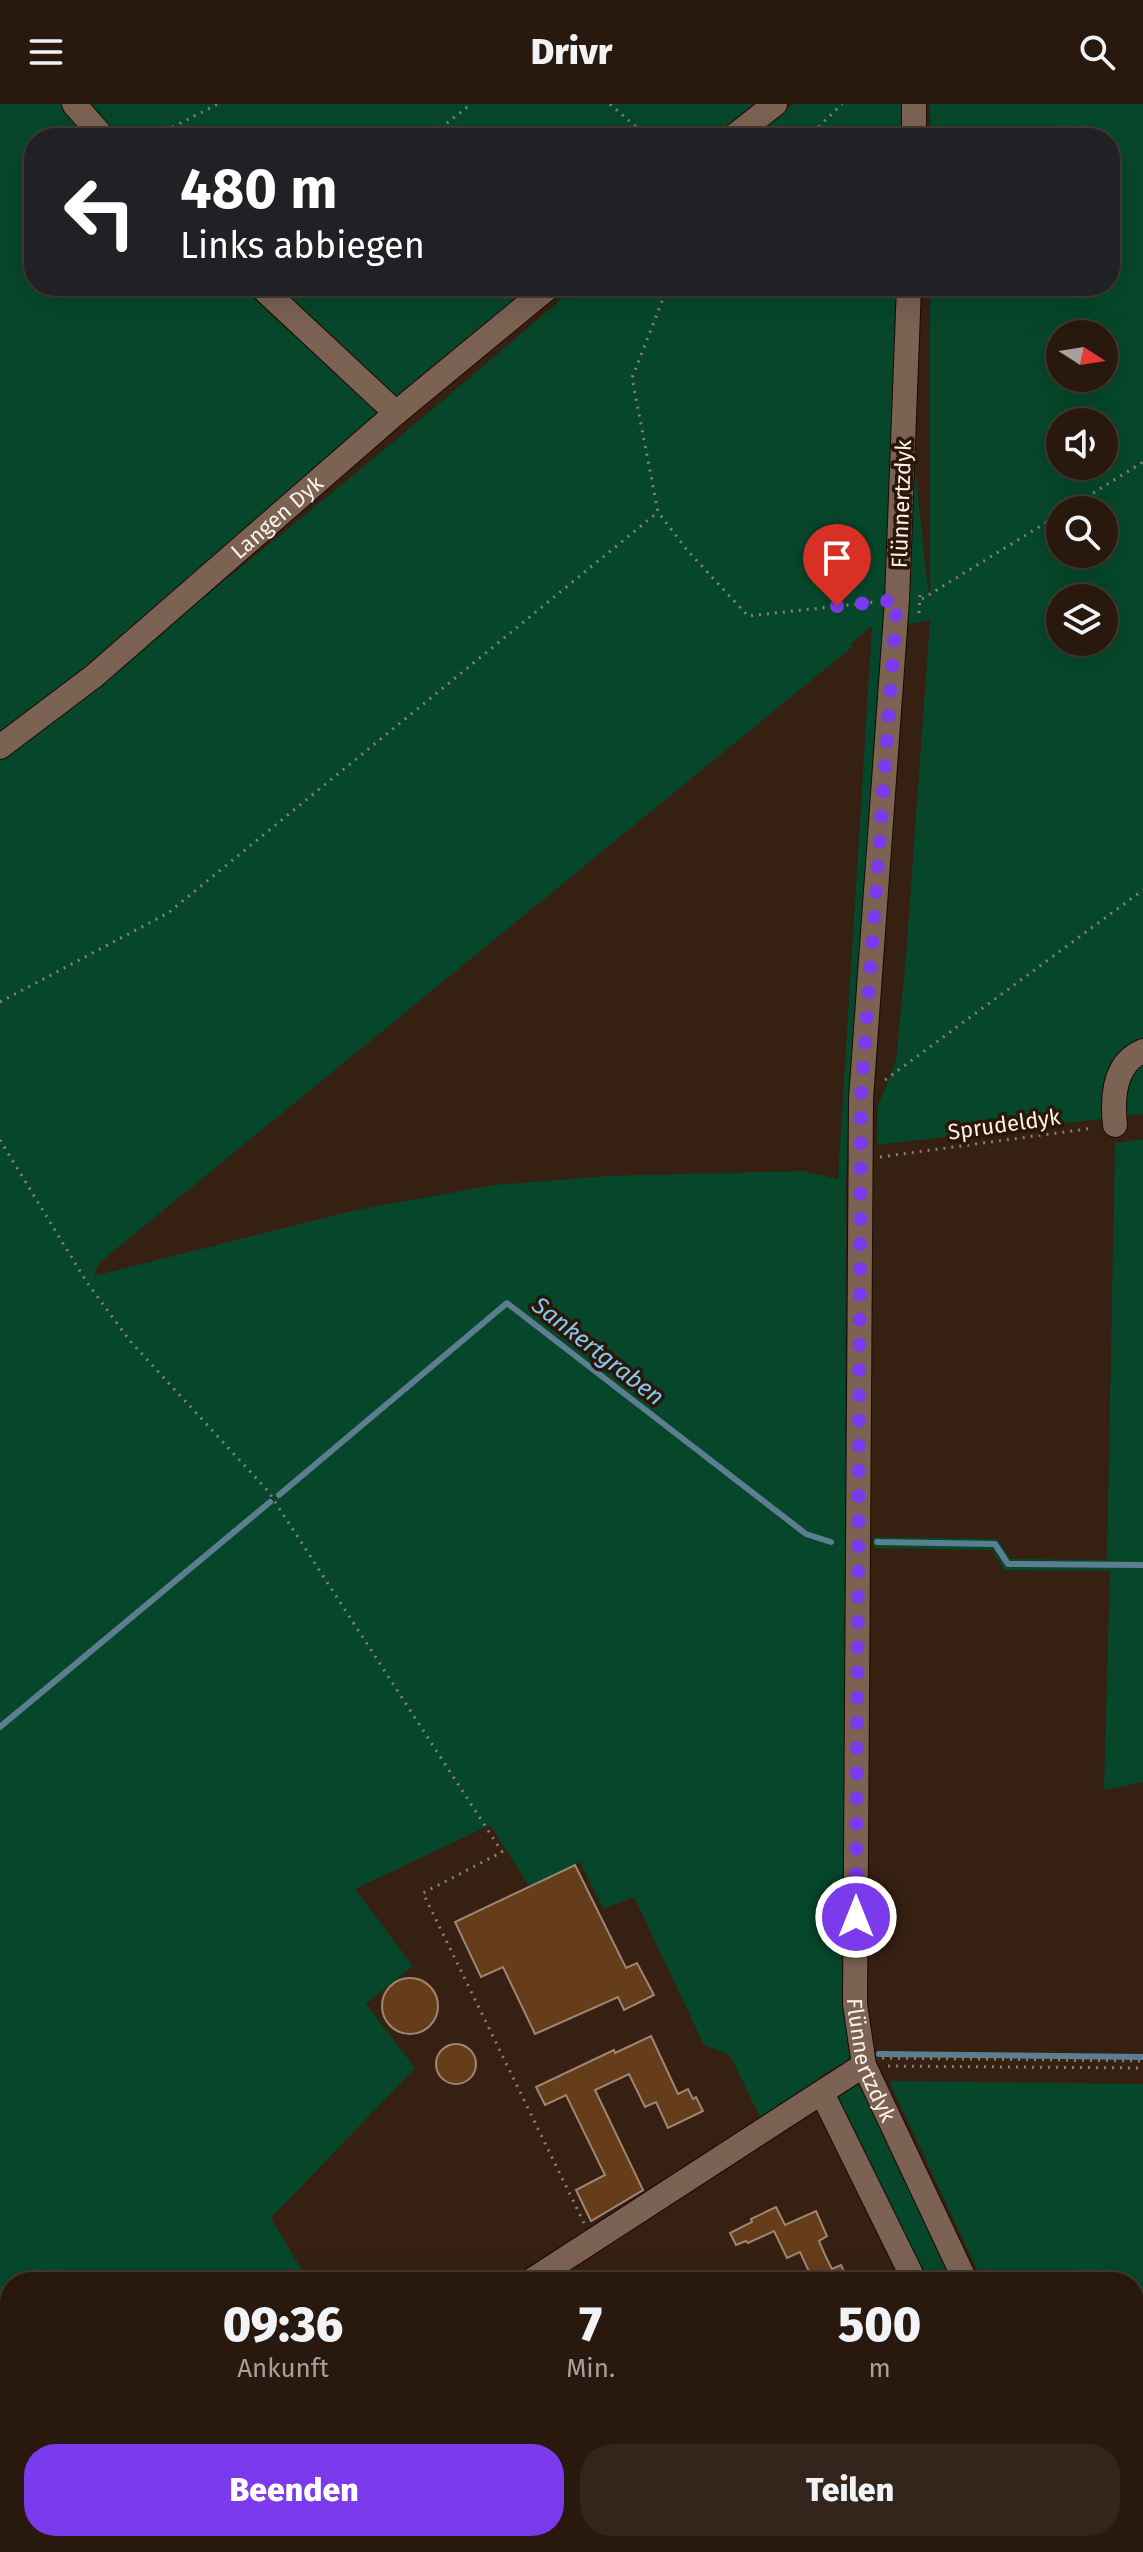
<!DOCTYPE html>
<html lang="de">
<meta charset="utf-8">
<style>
body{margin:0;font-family:"Fira Sans",sans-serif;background:#34251c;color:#f1f3f6;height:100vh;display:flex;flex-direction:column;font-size:30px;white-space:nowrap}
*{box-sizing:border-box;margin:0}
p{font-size:26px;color:#a5a09e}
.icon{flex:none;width:44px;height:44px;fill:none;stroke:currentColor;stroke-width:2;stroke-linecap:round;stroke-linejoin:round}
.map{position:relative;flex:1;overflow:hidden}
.details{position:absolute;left:0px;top:2168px;width:1144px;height:280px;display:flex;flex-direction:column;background:#28180e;border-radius:32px 32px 0 0;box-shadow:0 8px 32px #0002,0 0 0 2px #44372e}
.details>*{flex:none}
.hud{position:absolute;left:24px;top:24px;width:1096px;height:168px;border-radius:32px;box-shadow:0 8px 32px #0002,0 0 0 2px #44372e;background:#202124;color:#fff;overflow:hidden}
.needle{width:52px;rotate:102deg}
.tools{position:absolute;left:1046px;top:216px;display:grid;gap:16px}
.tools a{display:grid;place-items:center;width:72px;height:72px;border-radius:50%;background:#28180e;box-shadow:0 8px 32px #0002,0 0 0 2px #44372e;font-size:40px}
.pin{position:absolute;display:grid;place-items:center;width:68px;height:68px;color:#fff;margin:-82px -34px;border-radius:50% 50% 50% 0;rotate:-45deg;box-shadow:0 0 8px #0007}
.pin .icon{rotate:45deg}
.me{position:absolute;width:88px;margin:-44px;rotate:0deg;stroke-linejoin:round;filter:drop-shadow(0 0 6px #0008)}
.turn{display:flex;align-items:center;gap:28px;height:168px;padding:0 24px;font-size:36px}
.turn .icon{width:104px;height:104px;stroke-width:2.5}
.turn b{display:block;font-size:56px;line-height:68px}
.eta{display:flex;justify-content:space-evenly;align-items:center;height:136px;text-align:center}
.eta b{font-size:48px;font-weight:800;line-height:56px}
.action{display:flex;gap:16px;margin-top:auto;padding:16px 24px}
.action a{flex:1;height:92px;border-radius:32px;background:#7c3aed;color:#fff;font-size:32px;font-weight:800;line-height:92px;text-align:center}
.action a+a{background:#34251c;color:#f1f3f6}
header{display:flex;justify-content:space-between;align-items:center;height:104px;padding:0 24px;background:#28180e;font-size:36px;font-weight:800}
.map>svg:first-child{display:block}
</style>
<header><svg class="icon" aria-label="menu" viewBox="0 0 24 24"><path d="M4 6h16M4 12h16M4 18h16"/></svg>Drivr<svg class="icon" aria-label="search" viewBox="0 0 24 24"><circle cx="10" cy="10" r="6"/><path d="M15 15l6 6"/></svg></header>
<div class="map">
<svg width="1143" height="2448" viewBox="0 0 1143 2448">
<rect width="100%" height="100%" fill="#362012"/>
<g fill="#06472b" fill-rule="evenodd">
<polygon points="0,0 767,0 728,34 34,34 34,182 550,182 0,633"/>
<polygon points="793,0 904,0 903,34 751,34"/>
<path d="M 930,0 L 1143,0 L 1143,1010 L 877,1041 L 878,1002 L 896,957 L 906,852 L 930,516 L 884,526 L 849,1011 L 846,1076 L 844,1892 L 850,1958 L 839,1961 L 760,2013 L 730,1951 L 704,1941 L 634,1793 L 603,1805 L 580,1758 L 529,1782 L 490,1721 L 355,1785 L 413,1862 L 366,1900 L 415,1964 L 271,2114 L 309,2178 L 10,2178 L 10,2404 L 0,2386 L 0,655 C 195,501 389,346 576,182 L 900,182 L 899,214 L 930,504 L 930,182 L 1110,182 L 1110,34 L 930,34 ZM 1060,230 L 1104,230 L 1104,274 L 1060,274 ZM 1060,318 L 1104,318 L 1104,362 L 1060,362 ZM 1060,406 L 1104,406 L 1104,450 L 1060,450 ZM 1060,494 L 1104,494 L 1104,538 L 1060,538 ZM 872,522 L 838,1075 L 804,1067 L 606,1072 L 494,1081 L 357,1106 L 94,1172 L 99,1159 L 852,543 L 850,540 Z"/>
<polygon points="1143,1035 1143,1678 1104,1686 1110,1467 1004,1466 992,1446 874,1444 874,1433 997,1435 1011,1455 1107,1456 1115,1039"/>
<polygon points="878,1948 1143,1950 1143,1955 879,1953"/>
<polygon points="858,1977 952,2178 921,2178 830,1987"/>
<polygon points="889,1977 1143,1980 1143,2448 1109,2448 1104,2438 1134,2438 1134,2178 983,2178"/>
<polygon points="28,2438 120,2438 105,2448 34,2448"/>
<polygon points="543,2438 805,2438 810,2448 548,2448"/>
<polygon points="1045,2438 1076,2438 1081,2448 1049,2448"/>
</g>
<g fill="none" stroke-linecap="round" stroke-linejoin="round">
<g stroke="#5c7e90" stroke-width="6">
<polyline points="279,1391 507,1199 806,1430 831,1438"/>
<polyline points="877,1438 995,1440 1008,1460 1143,1461"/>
<polyline points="0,1623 270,1398"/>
<polyline points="879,1950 1143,1953"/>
</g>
</g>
<g fill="#653d1b" stroke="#9f8673" stroke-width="2">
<polygon points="575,1761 626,1864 637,1859 654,1891 624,1906 618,1893 535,1930 503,1863 481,1873 455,1818"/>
<circle cx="410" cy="1902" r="28"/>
<polygon points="651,1932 678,1990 688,1985 693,1995 696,1993 703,2007 668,2024 656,1998 645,2003 629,1970 595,1986 643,2086 591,2117 576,2086 605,2071 566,1991 545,2001 536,1983 614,1946 615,1949"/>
<circle cx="456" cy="1960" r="20"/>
<polygon points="776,2103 785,2121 816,2107 827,2132 819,2137 825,2151 832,2165 841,2161 849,2178 803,2178 812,2174 800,2148 787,2154 774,2127 748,2139 746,2137 736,2141 730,2129 752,2118 751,2115"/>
</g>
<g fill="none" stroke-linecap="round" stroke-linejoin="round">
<defs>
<g id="minor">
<polyline points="74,0 104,34"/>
<polyline points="732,34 775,0"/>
<polyline points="914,34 914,0"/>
<polyline points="260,182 396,309"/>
<path id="s1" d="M 909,182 L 897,496 L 861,995 L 855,1900 L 864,1961 L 966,2178"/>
<path id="s2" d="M 0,643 L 94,572 L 396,309 L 550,182"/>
<path d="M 1115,1021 C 1112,993 1114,959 1143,947"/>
<polyline points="822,1989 915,2178"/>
<polyline points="529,2178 864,1961"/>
<polyline points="1037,2438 1042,2448"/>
<polyline points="1089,2438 1093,2448"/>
<polyline points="117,2448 133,2438"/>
</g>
</defs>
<use href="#minor" stroke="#1c0900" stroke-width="26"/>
<g stroke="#8e7d72" stroke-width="3" stroke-dasharray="2 6" stroke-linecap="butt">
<polyline points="610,0 649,34"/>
<polyline points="151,34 218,0"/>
<polyline points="428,34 471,0"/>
<polyline points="807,34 842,0"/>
<polyline points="668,182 632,274 658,408 687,446 748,512 875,498"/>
<polyline points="1066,406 1143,358"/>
<polyline points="922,495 1060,410"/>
<polyline points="919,509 920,489"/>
<polyline points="0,898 168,809 658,408"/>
<polyline points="885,976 1143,786"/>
<polyline points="0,1036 86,1177 130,1237 268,1387 502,1748 423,1789 584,2119"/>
<polyline points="880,1053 1094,1024"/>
<polyline points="882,1954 1143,1957"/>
<polyline points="888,1962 1143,1964"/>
</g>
<use href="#minor" stroke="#7b6252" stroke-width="24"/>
</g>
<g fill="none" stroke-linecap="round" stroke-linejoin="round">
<polyline stroke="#7c3aed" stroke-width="14" stroke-dasharray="0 25.2" points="837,502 897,496 861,995 856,1813"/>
</g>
<g text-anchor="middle" stroke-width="7" stroke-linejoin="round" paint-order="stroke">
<g font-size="22" fill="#fef2eb" stroke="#2b1708">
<text transform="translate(901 400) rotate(-88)" y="8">Flünnertzdyk</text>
<text dy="8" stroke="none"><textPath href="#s2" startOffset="360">Langen Dyk</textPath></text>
<text transform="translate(1004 1020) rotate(-8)" y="8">Sprudeldyk</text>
<text dy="8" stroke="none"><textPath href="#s1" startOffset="1778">Flünnertzdyk</textPath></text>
</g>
<g font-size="24" font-style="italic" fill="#84c9f3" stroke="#2b1708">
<text transform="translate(598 1247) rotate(38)" y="8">Sankertgraben</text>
</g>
</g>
</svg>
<div class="tools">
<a><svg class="needle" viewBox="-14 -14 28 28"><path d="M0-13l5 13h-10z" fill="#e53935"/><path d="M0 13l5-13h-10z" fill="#a5a09e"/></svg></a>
<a><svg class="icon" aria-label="sound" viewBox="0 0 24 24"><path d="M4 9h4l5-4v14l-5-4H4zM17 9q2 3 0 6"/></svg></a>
<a><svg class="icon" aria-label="search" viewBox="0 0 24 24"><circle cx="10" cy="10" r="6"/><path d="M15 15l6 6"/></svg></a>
<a><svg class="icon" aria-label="layers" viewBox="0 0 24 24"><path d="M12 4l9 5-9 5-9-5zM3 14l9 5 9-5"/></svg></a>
</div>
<div class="pin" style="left:837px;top:502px;background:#d93025"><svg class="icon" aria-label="arrive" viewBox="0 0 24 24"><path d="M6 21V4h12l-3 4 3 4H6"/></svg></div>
<svg class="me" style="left:856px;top:1813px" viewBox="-20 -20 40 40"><circle r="17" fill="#7c3aed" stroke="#fff" stroke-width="3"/><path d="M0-11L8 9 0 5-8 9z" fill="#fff"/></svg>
<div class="hud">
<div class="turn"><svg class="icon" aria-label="left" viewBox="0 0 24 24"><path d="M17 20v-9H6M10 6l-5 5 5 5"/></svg><div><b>480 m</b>Links abbiegen</div></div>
</div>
<section class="details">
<div class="eta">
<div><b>09:36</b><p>Ankunft</p></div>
<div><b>7</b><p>Min.</p></div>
<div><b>500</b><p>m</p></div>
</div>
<div class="action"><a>Beenden</a><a>Teilen</a></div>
</section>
</div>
